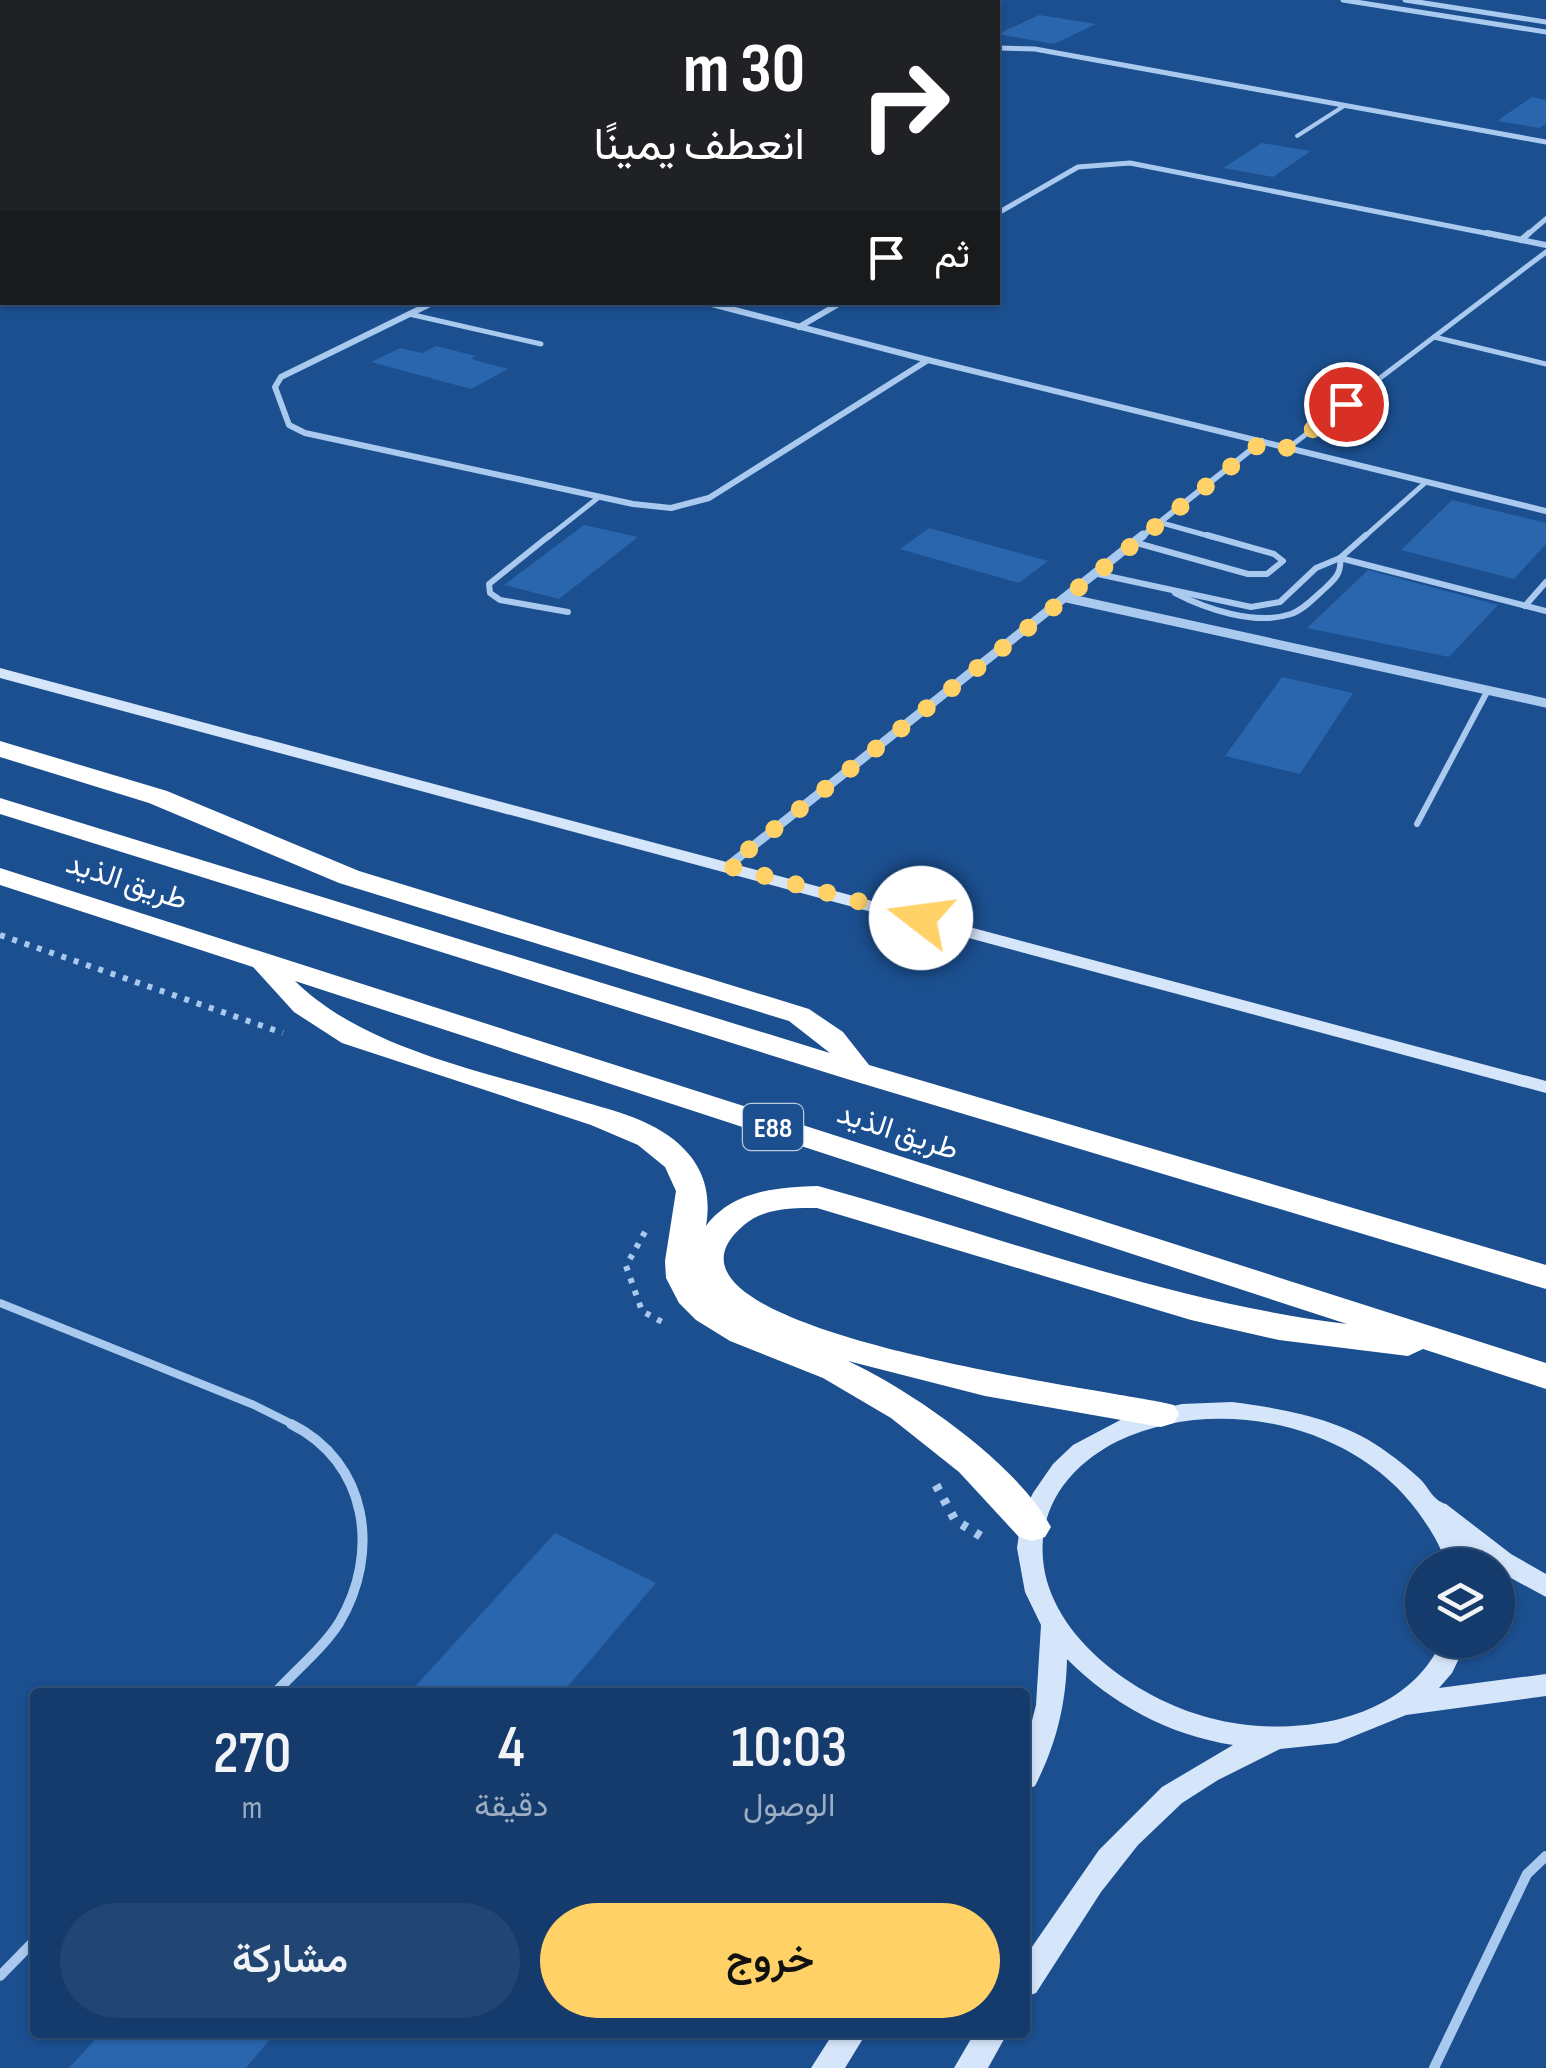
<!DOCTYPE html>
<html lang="ar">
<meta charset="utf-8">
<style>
body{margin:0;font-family:"Sofia Sans Condensed",Vazirmatn,sans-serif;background:#214673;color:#f1f3f6;direction:rtl;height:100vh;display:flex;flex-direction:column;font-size:38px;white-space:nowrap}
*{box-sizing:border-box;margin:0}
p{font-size:32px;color:#9dadc1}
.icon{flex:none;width:55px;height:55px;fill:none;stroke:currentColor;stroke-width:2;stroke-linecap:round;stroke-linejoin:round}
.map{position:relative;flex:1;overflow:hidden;direction:ltr}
.sheet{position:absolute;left:30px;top:1688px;width:1000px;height:350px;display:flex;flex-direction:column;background:#143b6b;border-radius:10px;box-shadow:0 2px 8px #0004,0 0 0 2px #33557e;direction:rtl}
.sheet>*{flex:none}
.banner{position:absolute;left:0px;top:0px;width:1000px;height:305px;box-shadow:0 2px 8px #0004,0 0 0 2px #33557e;direction:rtl;background:#202124;color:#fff;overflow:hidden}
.buttons{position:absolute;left:1405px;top:1548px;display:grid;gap:20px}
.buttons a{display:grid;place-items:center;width:110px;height:110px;border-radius:50%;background:#143b6b;box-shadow:0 2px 8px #0004,0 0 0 2px #33557e;font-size:50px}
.pin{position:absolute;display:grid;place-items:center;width:85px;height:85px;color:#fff;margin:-42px;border:5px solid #fff;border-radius:50%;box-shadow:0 2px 10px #0007}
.me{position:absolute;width:110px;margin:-55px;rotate:285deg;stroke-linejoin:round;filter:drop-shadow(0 0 8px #0008)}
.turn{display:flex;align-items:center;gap:35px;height:210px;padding:0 30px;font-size:45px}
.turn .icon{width:130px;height:130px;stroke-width:2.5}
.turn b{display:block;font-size:70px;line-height:85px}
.then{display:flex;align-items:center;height:95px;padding:0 30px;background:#0003;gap:20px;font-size:38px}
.eta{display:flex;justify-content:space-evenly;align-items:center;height:170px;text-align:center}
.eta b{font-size:60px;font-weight:600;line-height:70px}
.primary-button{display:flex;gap:20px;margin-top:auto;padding:20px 30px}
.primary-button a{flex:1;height:115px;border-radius:60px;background:#ffd166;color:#111;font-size:40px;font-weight:600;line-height:115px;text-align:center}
.primary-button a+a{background:#214673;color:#f1f3f6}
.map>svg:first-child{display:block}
</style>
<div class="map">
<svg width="1546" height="2068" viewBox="0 0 1546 2068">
<rect width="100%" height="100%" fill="#1b4f8f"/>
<g fill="#2a66ad">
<polygon points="1039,15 1096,24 1054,44 998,34"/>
<polygon points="1532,97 1546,100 1546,124 1539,128 1497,121"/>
<polygon points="1262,143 1311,151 1273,177 1223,168"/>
<polygon points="436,346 476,356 471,359 508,369 471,389 371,362 400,348 422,353"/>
<polygon points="1452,500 1546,523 1546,544 1514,579 1401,550"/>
<polygon points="584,525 638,537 559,599 504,585"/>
<polygon points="929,528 1048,561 1019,583 900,549"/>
<polygon points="1368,570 1498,605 1449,657 1307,628"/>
<polygon points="1282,677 1353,693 1300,774 1225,756"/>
<polygon points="555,1533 656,1583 563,1692 410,1692"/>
<polygon points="102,2032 276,2032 246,2068 69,2068"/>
</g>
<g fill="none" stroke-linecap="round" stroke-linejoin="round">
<g stroke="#a9c9ee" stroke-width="6" stroke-dasharray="5 8" stroke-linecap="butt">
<polyline points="0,935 283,1033"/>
<polyline points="645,1232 626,1266 642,1311 664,1323"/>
</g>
<polyline stroke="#a9c9ee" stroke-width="9" stroke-dasharray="6 10" stroke-linecap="butt" points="936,1485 955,1520 987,1540"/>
<g stroke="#a9c9ee" stroke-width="4">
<polyline points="574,0 582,2"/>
<polyline points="547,2 554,0"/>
<polyline points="1297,136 1344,106"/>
</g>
<g stroke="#a9c9ee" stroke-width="5">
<polyline points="409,314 541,344"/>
<polyline points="1434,337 1546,364"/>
<polyline points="1288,448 1546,252"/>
<polyline points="1162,523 1216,538"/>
<polyline points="547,538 599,497"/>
<polyline points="1363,538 1426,482"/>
</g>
<g stroke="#a9c9ee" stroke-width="6">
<polyline points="550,535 489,584 490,593 500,600 568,612"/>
<polyline points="1137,543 1248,574 1267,574 1283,561 1274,554 1207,535"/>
<polyline points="1340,558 1546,611"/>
<polyline points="1098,574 1251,607 1280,602 1316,568 1340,558 1366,535"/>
<path d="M 1175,593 C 1206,609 1255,626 1291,614 C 1303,610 1313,599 1322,591 C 1334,580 1342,574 1340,558"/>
<polyline points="1525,606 1546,582"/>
<polyline points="1417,824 1488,690"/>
</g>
<polyline stroke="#a9c9ee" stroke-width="8" points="0,1303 254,1405 296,1426"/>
<g stroke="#a9c9ee" stroke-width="10">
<path d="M 276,1692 C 296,1670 323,1648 339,1623 C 381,1553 368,1462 291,1424"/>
<polyline points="0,1976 35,1940"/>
<polyline points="1434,2068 1527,1874 1546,1856"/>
</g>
<g stroke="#a9c9ee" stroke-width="5">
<polyline points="1343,0 1546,32"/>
<polyline points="1405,0 1546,22"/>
<polyline points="998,48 1035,49 1546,142"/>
<polyline points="998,213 1078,167 1130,163 1500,236"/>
<polyline points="1526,236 1546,219"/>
</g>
<g stroke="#a9c9ee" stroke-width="6">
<polyline points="1487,233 1546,245"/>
<polyline points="1521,240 1529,233"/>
<polyline points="434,302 281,377 275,387 289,425 305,433 633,504 671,508 709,498 928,360 704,302"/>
<polyline points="799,327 842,302"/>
<polyline points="928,360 1546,511"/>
<polyline points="1140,538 1262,441"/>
</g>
<g stroke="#a9c9ee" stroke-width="9">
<polyline points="1067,598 1546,703"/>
<polyline points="728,866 1143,535"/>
</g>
<g fill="#d6e6fa" fill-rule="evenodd">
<polygon points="0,668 1546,1081 1546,1093 0,678"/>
<path d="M 1232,1402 C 1285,1409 1344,1419 1388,1453 C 1398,1460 1409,1469 1419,1478 C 1429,1487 1432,1500 1446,1504 L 1511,1554 L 1546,1574 L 1546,1597 L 1498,1571 L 1498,1565 L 1489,1565 L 1465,1547 L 1472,1565 L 1446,1565 C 1441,1545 1430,1529 1418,1512 C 1353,1423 1216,1394 1118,1441 C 1082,1459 1051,1489 1044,1531 C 1029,1624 1131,1698 1210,1718 C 1288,1739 1406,1724 1442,1640 L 1468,1640 L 1452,1673 L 1439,1688 L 1546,1674 L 1546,1696 L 1406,1715 L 1337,1743 L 1280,1749 L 1218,1780 L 1182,1803 L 1138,1845 L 1101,1892 L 1036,1993 L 1025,1997 L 1025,1957 L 1099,1850 L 1162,1787 L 1233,1745 C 1169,1735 1113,1705 1067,1659 C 1066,1705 1056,1745 1035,1786 L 1025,1790 L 1025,1748 L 1036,1705 L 1041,1625 L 1025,1592 L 1017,1548 L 1021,1519 L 1033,1493 L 1053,1464 L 1073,1445 L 1126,1417 L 1182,1404 Z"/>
<polygon points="834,2032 867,2032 845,2068 811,2068"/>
<polygon points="975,2032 1008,2032 988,2068 954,2068"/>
</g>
<g fill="#fff" fill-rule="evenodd">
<polygon points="0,741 167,791 359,871 809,1009 843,1032 869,1065 1546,1265 1546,1289 847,1079 0,814 0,798 830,1053 789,1021 339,883 149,803 0,757"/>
<path d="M 0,868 L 1546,1363 L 1546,1389 L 1423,1349 L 1408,1356 L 1279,1340 L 1191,1320 L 817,1208 C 792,1208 764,1208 744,1225 C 616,1332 1132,1392 1174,1405 L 1179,1414 L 1174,1423 L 1161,1427 L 985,1396 L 848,1361 C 914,1392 1016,1463 1051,1527 L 1045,1537 L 1032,1541 L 1019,1537 L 959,1472 L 891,1418 L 823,1378 L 730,1341 L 696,1320 L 679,1303 L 666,1278 L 665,1261 L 676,1191 L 665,1167 L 638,1145 L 591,1125 L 342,1043 L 294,1012 L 253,967 L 0,885 ZM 295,981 L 1347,1324 C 1166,1302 994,1234 818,1186 C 777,1187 732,1191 706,1226 C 712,1190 702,1162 673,1139 C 645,1117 607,1109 574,1099 C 483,1071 364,1049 295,981 Z"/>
</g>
</g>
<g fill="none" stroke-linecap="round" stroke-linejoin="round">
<polyline stroke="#ffd166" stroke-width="18" stroke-dasharray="0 32.4" points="921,918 728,866 1262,442 1288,448 1346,404"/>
</g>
<g text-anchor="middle" stroke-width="10" stroke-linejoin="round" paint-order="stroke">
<rect fill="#1b4f8f" stroke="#bbcadd" stroke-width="2.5" x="743" y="1104" width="60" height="46" rx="8"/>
<g font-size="28" font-weight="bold" fill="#fff">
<text x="773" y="1137">E88</text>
</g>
<g font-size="30" fill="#fff" stroke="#1b4f8f">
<text transform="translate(127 881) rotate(18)" y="10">طريق الذيد</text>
<text transform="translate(898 1131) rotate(18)" y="10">طريق الذيد</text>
</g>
</g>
</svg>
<div class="buttons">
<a><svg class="icon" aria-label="layers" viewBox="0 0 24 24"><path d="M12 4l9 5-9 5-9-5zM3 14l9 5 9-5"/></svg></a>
</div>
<div class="pin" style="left:1346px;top:404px;background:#d93025"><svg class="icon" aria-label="arrive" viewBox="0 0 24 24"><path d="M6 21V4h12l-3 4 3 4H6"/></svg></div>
<svg class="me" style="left:921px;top:918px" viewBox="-20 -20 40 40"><circle r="19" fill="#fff"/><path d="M0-13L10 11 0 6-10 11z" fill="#ffd166"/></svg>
<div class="banner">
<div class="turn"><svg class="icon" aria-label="right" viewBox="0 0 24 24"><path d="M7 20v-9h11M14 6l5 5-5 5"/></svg><div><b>30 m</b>انعطف يمينًا</div></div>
<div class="then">ثم<svg class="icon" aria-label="arrive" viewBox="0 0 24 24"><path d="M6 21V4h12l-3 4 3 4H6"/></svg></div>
</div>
<section class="sheet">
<div class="eta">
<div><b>10:03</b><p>الوصول</p></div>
<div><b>4</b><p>دقيقة</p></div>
<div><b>270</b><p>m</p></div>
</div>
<div class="primary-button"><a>خروج</a><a>مشاركة</a></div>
</section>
</div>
